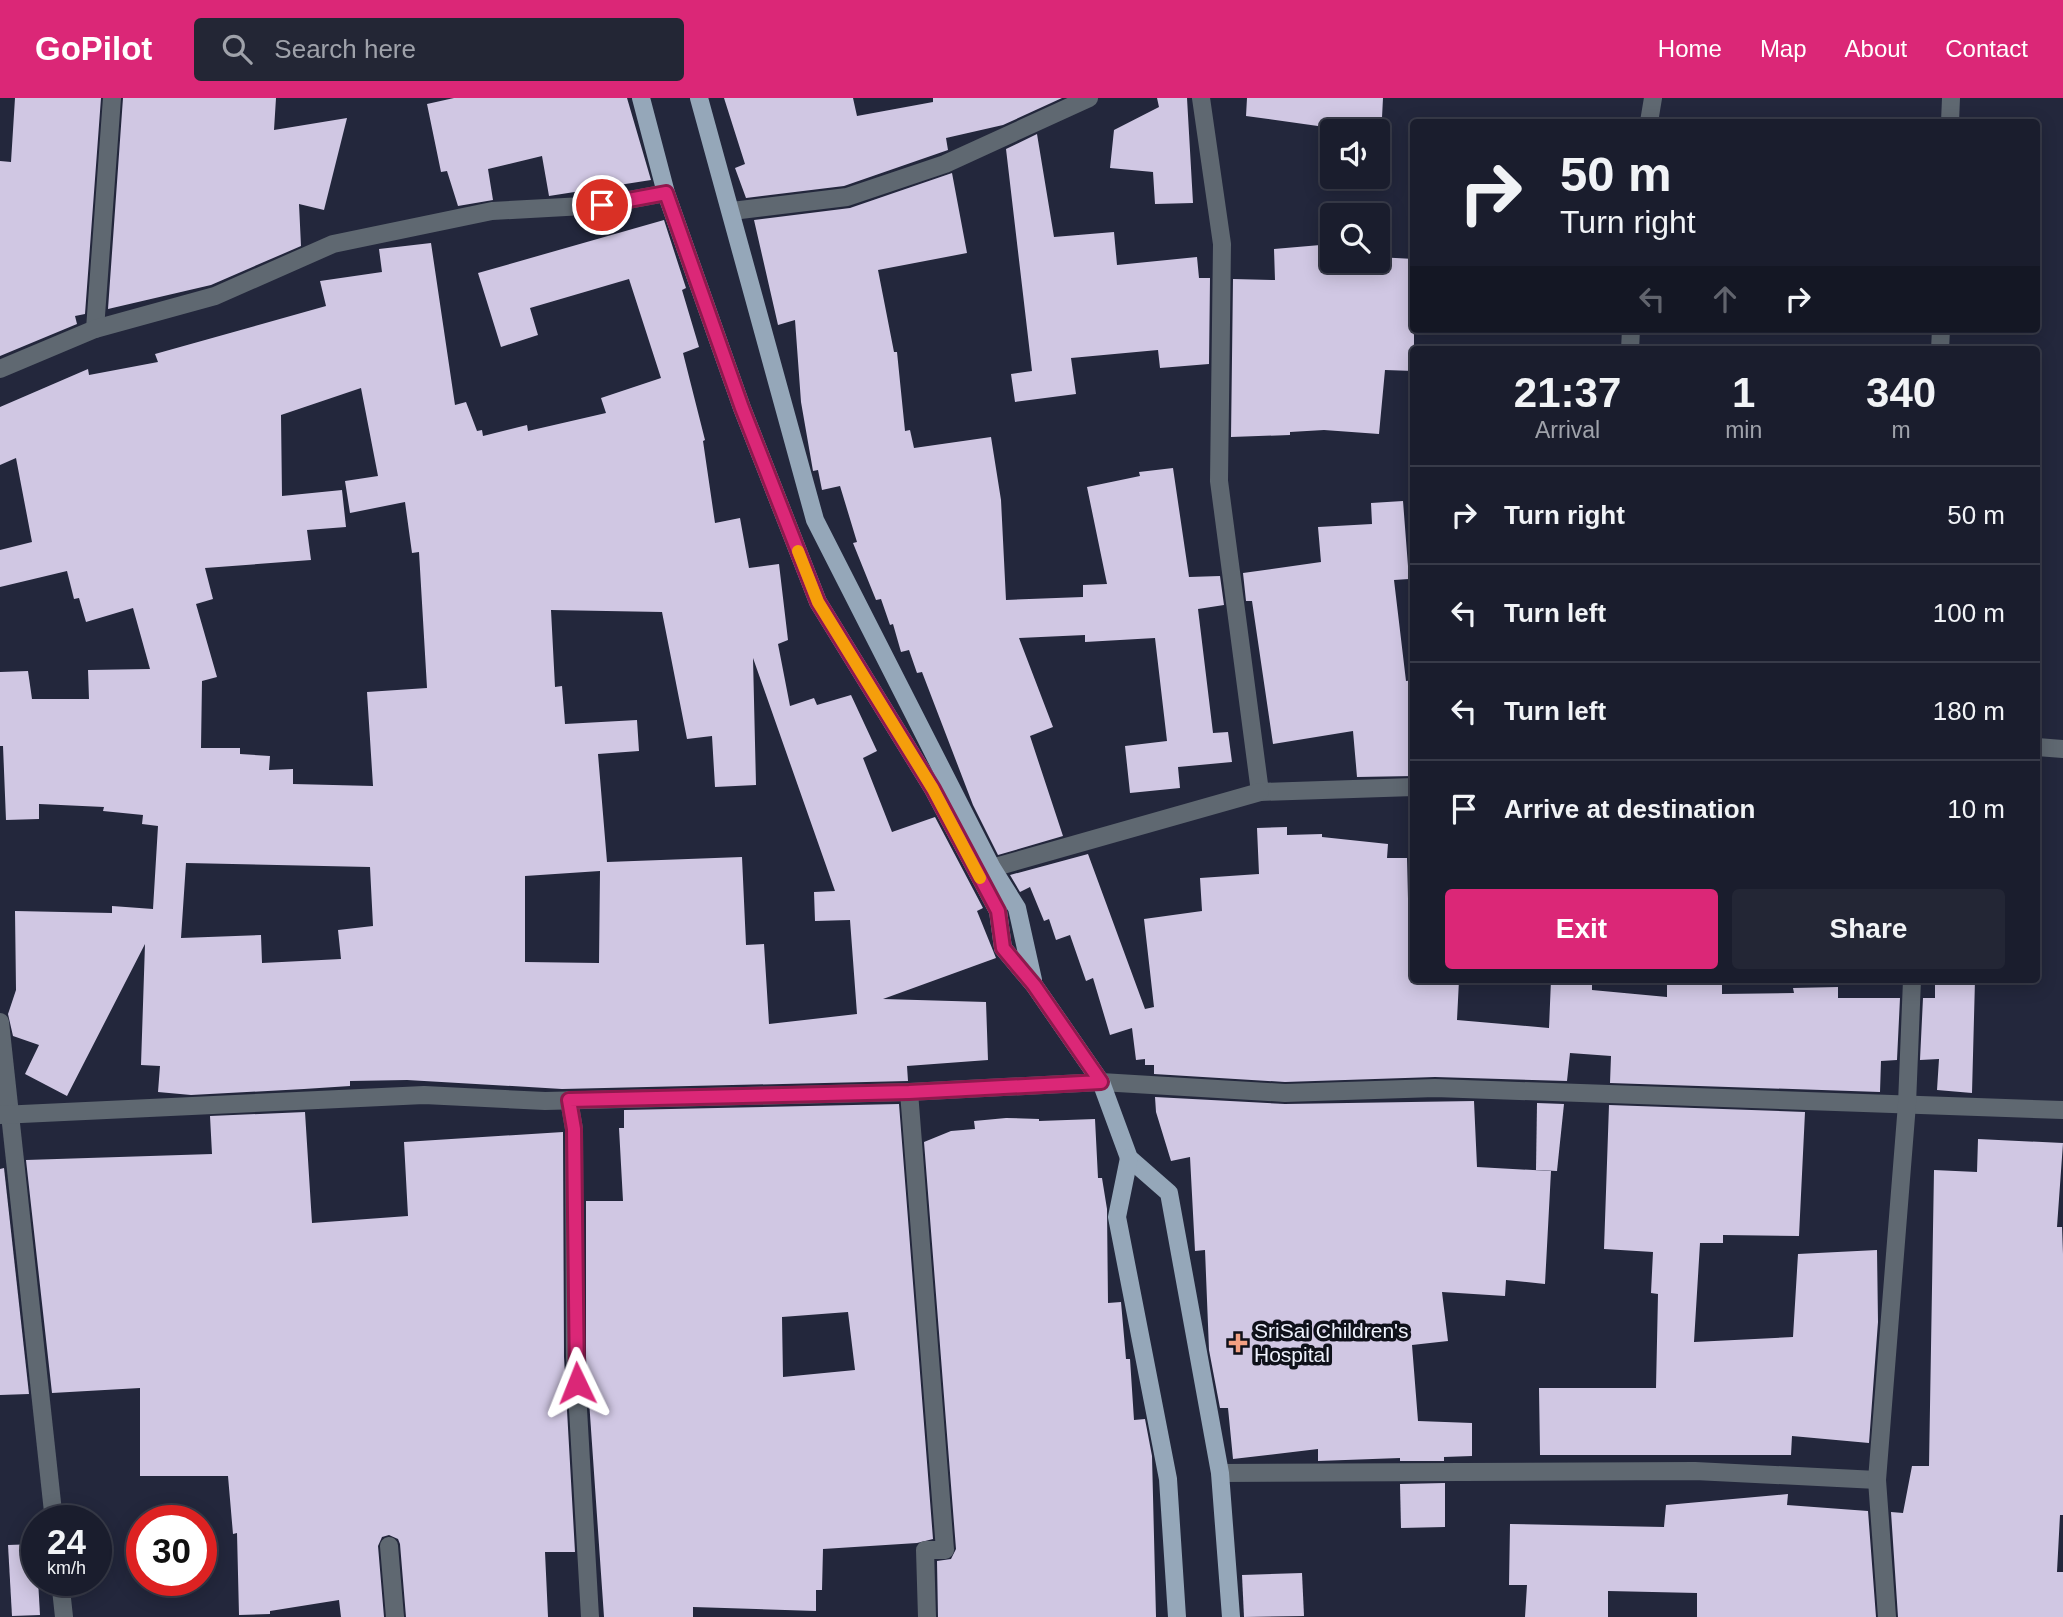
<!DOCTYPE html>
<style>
body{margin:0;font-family:Arial,sans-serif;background:#232635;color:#f1f3f6;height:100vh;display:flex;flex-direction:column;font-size:26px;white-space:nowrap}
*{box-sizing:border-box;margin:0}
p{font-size:23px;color:#9fa2aa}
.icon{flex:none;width:38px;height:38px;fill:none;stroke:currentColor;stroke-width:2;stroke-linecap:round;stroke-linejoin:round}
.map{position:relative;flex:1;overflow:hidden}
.panel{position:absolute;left:1410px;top:248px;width:630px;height:637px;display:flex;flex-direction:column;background:#1a1d2d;border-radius:7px;box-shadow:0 4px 18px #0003,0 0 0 2px #383b49}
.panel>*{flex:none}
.top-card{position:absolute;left:1410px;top:21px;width:630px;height:214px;border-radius:7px;box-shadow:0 4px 18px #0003,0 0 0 2px #383b49;background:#1a1d2d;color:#f1f3f6;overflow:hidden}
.fabs{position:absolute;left:1320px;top:21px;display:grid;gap:14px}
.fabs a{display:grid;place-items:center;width:70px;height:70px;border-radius:7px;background:#1a1d2d;box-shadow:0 4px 18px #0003,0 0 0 2px #383b49;font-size:35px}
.speed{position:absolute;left:21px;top:1407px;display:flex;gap:14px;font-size:35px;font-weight:700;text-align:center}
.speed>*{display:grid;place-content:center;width:91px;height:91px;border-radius:50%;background:#1a1d2d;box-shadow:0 4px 18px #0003,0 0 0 2px #383b49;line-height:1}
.speed small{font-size:18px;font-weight:400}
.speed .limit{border:10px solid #d22;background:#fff;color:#111}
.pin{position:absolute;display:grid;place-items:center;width:60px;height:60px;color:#fff;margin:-30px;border:4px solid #fff;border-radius:50%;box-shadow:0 2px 7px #0007}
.me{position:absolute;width:77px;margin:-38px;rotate:358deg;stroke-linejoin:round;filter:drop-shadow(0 0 5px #0008)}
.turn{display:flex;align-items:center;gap:24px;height:147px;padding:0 35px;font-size:32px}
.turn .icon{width:91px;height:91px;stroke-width:2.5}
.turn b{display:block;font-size:49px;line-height:60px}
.lanes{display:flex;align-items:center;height:66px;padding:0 35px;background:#0003;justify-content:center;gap:35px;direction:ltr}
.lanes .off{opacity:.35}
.eta{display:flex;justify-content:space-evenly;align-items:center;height:119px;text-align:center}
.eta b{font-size:42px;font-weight:700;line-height:49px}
.action{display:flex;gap:14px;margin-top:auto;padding:14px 35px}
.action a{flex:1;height:80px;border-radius:7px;background:#db2777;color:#fff;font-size:28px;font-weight:700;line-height:80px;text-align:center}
.action a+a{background:#232635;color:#f1f3f6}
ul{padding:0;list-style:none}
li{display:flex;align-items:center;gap:21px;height:98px;padding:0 35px;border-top:2px solid #383b49}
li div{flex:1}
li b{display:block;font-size:26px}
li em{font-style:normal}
header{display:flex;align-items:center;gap:42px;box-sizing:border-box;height:98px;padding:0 35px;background:#db2777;color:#fff}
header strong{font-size:33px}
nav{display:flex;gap:38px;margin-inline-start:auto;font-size:24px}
.search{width:490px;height:63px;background:#232635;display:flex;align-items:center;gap:18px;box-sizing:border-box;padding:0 24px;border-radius:7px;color:#9fa2aa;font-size:26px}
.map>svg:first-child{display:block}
</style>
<header>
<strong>GoPilot</strong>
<div class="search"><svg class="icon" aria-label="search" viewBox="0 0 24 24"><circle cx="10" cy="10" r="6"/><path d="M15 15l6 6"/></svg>Search here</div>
<nav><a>Home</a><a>Map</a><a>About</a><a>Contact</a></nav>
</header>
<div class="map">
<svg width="2063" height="1519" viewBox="0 0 2063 1519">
<rect width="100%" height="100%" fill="#23273c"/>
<g fill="#d0c7e3" fill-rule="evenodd">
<polygon points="15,0 101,0 85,216 75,218 77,226 0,258 0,63 11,64"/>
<polygon points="123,0 276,0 274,32 347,20 324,112 299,106 301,148 211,187 108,211"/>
<polygon points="454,0 627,0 651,82 549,98 542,58 488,71 493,102 458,108 447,73 441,74 427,6"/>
<polygon points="724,0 853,0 857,18 933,4 933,0 1062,0 1003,27 946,40 948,52 844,88 746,100 735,70 745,66"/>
<polygon points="1157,0 1187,0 1193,105 1155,106 1153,74 1110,70 1114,32 1159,9"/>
<polygon points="1247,0 1383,0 1381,39 1377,39 1377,33 1325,36 1325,29 1246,18"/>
<polygon points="1037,36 1054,139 1114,134 1117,167 1197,159 1199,180 1210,180 1209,266 1160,270 1158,252 1071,260 1076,296 1015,304 1011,276 1032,273 1006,51"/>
<polygon points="952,75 967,155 878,172 894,254 897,254 905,333 910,332 914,350 991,339 1001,402 1006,502 1083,499 1083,487 1107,486 1087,389 1140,378 1139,374 1173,370 1189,479 1220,478 1224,507 1198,511 1213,635 1228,634 1232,664 1178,669 1180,690 1130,695 1125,648 1167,643 1155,540 1085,544 1085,537 1019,540 1053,629 1030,638 1063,738 998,757 973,707 922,574 917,575 909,552 901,554 893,526 890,527 881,501 876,502 853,445 857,444 840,388 822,392 818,372 813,373 801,304 795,222 778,227 754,122 850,110"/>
<path d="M 664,122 L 686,190 L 682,192 L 699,249 L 683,255 L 705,342 L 703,343 L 715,425 L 740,420 L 749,470 L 779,466 L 788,542 L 778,546 L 790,608 L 814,600 L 817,607 L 851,597 L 877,653 L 863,660 L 892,734 L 935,719 L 983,810 L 977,813 L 996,860 L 883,901 L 986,904 L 988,962 L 907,968 L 908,983 L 562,991 L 407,982 L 350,983 L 350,988 L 304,991 L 191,997 L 158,994 L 160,968 L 141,967 L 145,846 L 67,998 L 25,976 L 39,947 L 13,938 L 8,916 L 16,892 L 15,813 L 112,815 L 112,808 L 153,811 L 158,728 L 142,726 L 143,717 L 103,713 L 104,709 L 39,706 L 39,721 L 6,722 L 3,648 L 0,648 L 0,574 L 28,573 L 32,601 L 89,601 L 88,572 L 150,571 L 133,510 L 86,524 L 79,500 L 74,501 L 67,473 L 0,489 L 0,452 L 32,444 L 16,360 L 0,367 L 0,309 L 88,271 L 89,277 L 158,264 L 155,256 L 326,208 L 320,183 L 382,174 L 379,151 L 431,145 L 455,307 L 466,304 L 477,333 L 482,332 L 483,338 L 527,327 L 528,333 L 606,315 L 601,300 L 661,280 L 629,181 L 530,210 L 538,237 L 501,249 L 478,175 ZM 361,290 L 378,378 L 345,383 L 350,415 L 405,404 L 412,455 L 419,454 L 427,590 L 367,594 L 373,688 L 293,686 L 293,671 L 269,672 L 270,658 L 240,656 L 240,650 L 201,650 L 202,583 L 217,579 L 196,506 L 213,501 L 205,470 L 311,462 L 307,432 L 346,429 L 342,392 L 282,398 L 281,317 ZM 551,512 L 662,514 L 687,641 L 712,638 L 715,689 L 756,687 L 753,560 L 835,793 L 814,794 L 815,823 L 850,822 L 857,916 L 769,926 L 764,846 L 746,847 L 742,759 L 607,764 L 598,656 L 639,653 L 637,622 L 565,626 L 562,588 L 555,589 ZM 186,765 L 370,769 L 373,828 L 338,832 L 341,861 L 262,865 L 261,837 L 181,840 ZM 600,773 L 599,865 L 525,864 L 525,778 Z"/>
<polygon points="1332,146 1332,163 1377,163 1377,159 1414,161 1414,273 1385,272 1379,336 1324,332 1290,334 1290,337 1231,339 1233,181 1275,182 1274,151"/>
<polygon points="1403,403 1409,481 1394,482 1406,583 1414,582 1414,678 1357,679 1353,633 1273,646 1252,503 1246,503 1243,475 1321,464 1318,429 1372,426 1371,405"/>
<polygon points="1287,729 1287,737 1322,736 1322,739 1388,746 1387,760 1407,760 1410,882 1459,882 1457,922 1549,930 1551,882 1592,882 1592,892 1667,899 1667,882 1722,882 1722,896 1794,895 1793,890 1838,889 1838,900 1900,900 1897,962 1881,963 1880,994 1610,985 1611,958 1570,955 1567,983 1435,979 1285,984 1154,976 1154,967 1145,967 1145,961 1136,962 1132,930 1110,937 1093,880 1086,883 1070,837 1056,842 1049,821 1044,823 1030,789 1020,794 1010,777 1088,756 1145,911 1154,909 1144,821 1202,813 1200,780 1259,776 1257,730"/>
<polygon points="1935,882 1975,882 1972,995 1937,992 1939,961 1920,962 1923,900 1935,900"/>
<polygon points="1155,999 1285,1006 1474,1003 1477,1069 1551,1073 1545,1186 1506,1182 1505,1198 1442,1194 1448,1243 1412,1247 1418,1323 1472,1325 1472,1358 1444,1359 1444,1363 1400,1363 1400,1360 1318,1363 1318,1351 1233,1361 1228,1310 1220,1310 1209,1252 1205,1152 1195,1153 1190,1059 1171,1063 1156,1014"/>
<polygon points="1537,1005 1564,1006 1557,1073 1536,1072"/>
<path d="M 899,1006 L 933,1441 L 917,1445 L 823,1451 L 822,1492 L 816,1492 L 816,1513 L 693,1509 L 693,1519 L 604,1519 L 586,1259 L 586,1103 L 623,1103 L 619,1030 L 624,1030 L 624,1012 ZM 848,1214 L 855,1272 L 783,1279 L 782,1219 Z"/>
<polygon points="1609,1007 1805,1014 1799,1138 1723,1137 1723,1145 1700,1145 1694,1244 1793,1239 1798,1156 1877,1152 1878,1224 1869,1345 1792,1338 1791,1357 1540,1357 1539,1290 1656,1290 1658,1196 1651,1195 1653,1154 1604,1151"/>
<polygon points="305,1014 312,1125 408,1118 404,1044 563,1034 564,1259 575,1454 545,1454 548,1519 406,1519 400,1446 398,1441 389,1437 382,1439 378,1448 384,1519 341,1519 339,1502 270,1513 270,1516 239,1517 237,1435 233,1436 228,1378 140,1378 140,1290 52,1295 26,1062 212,1056 210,1018"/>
<polygon points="1006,1020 1039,1021 1039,1023 1095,1021 1098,1080 1102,1080 1107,1111 1108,1205 1121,1204 1126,1261 1130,1261 1134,1322 1145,1321 1152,1358 1156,1519 938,1519 937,1463 951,1461 956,1451 924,1044 951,1033 975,1031 974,1023"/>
<polygon points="1978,1041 2063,1045 2057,1129 2062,1129 2063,1156 2063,1417 2060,1417 2057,1474 2063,1474 2063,1519 1898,1519 1891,1414 1903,1415 1912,1368 1929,1368 1934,1072 1977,1074"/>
<polygon points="4,1070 29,1296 0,1297 0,1071"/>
<polygon points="1445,1385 1445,1429 1401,1430 1400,1386"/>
<polygon points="1788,1396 1787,1407 1868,1413 1876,1519 1697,1519 1697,1495 1608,1493 1608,1519 1525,1519 1527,1487 1509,1487 1510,1426 1664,1429 1666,1407"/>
<polygon points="36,1446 40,1517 12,1518 8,1447"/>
<polygon points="1302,1475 1304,1518 1244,1519 1242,1477"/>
</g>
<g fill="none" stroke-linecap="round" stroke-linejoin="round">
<g stroke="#5f6871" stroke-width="18">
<polyline points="1201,0 1222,146 1219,383 1260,694 1414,689"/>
<polyline points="1649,24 1653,0"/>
<polyline points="1950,24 1951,0"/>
<polyline points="732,113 847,99 945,66 1089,0"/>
<polyline points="95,231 112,0"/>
<polyline points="1630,252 1631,231"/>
<polyline points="1940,252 1941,231"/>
<polyline points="0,271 95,231 215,198 333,146 492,113 602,107 666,95"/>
<polyline points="2037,649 2063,651"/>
<polyline points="992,770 1260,694"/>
<polyline points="0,924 54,1423"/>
<polyline points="909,994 945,1452 925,1452 927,1519"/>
<polyline points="569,1002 574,1031 575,1259 590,1519"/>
<polyline points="0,1017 424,997 545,1003 909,994 1101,984 1285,995 1435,990 2063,1012"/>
<polyline points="1220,1375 1695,1373 1877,1382"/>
<polyline points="389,1448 395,1519"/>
<polyline points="60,1482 64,1519"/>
<polyline points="1887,1519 1877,1382 1907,1006 1912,882"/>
</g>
<g stroke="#95a7b9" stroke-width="18">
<polyline points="641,0 666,95 742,310 818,504 933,691 998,813 1003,850 1034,887 1101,984 1129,1060 1169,1095 1220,1375 1231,1519"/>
<polyline points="699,0 815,422 992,770 1017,810 1033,882"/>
<polyline points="1129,1060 1117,1119 1168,1381 1177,1519"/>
</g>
</g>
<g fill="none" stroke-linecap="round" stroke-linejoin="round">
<defs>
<polyline id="route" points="577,1285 574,1031 569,1002 909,994 1101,984 1034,887 1003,850 998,813 933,691 818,504 742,310 666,95 602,107"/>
</defs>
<use href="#route" stroke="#8e194d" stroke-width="18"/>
<use href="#route" stroke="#db2777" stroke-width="12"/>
<polyline stroke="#f59e0b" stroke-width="12" points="798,453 818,504 933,691 980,780"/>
</g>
<path fill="#f3a082" stroke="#0f111a" stroke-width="2.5" d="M1234.5 1234.5h7v7h7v7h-7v7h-7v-7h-7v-7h7z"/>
<g text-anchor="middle" stroke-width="7" stroke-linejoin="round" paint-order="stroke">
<g font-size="21" fill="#eff2fd" stroke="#0f111a" text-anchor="start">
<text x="1254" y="1240">SriSai Children's<tspan x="1254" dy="24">Hospital</tspan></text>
</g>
</g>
</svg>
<div class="fabs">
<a><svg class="icon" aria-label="sound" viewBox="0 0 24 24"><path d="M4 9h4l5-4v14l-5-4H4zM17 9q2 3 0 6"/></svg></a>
<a><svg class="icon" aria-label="search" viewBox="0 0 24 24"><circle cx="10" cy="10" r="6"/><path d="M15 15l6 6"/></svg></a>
</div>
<div class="speed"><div>24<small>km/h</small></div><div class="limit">30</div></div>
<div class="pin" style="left:602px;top:107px;background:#d93025"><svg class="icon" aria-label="arrive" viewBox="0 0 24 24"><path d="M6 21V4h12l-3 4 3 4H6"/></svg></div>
<svg class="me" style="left:577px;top:1285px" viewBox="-20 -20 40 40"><path d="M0-17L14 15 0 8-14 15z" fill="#db2777" stroke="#fff" stroke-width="4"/></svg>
<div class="top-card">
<div class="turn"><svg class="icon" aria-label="right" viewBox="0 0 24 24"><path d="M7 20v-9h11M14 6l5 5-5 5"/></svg><div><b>50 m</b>Turn right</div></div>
<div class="lanes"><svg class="icon off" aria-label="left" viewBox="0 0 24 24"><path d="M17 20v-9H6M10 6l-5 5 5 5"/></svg><svg class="icon off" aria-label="ahead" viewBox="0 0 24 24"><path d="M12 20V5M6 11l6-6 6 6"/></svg><svg class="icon" aria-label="right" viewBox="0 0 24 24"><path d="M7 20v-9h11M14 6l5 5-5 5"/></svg></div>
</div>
<section class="panel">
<div class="eta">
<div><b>21:37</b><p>Arrival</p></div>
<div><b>1</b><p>min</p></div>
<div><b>340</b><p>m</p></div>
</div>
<ul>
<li><svg class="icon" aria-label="right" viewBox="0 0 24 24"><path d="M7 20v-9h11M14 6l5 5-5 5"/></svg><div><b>Turn right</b></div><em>50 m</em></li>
<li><svg class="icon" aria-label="left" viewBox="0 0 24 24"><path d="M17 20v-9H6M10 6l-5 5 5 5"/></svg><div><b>Turn left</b></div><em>100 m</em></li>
<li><svg class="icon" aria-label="left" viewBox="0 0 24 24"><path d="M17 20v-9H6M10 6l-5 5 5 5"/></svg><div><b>Turn left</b></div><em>180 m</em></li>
<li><svg class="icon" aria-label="arrive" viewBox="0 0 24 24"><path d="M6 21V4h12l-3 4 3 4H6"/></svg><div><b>Arrive at destination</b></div><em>10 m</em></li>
</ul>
<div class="action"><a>Exit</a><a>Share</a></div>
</section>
</div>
